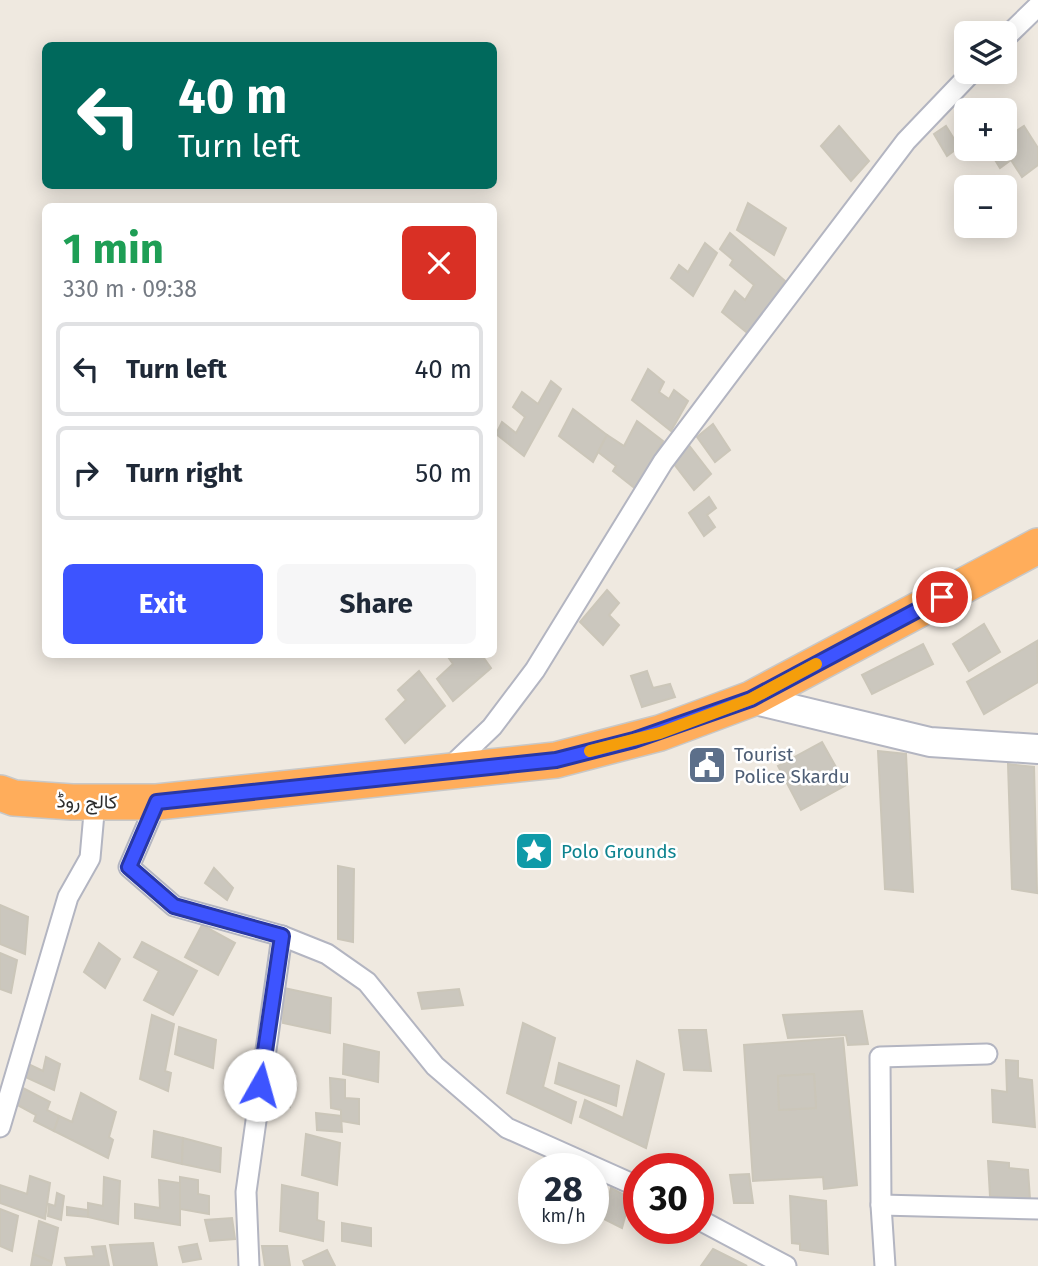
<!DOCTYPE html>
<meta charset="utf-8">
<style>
body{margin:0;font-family:"Fira Sans",Vazirmatn,sans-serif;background:#f6f6f7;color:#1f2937;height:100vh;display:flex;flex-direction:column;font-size:26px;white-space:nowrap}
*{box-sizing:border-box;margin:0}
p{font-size:23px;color:#747a83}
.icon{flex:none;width:38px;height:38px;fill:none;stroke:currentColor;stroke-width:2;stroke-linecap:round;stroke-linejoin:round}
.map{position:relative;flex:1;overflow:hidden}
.panel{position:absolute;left:42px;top:203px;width:455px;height:455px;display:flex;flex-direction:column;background:#fff;border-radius:10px;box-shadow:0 4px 18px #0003}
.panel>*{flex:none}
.banner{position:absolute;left:42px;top:42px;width:455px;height:147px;border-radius:10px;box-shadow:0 4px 18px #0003;background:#00695c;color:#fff;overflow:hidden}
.tools{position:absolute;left:954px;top:21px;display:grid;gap:14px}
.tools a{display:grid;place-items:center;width:63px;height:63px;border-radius:10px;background:#fff;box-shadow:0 4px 18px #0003;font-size:35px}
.speed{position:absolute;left:518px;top:1153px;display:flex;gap:14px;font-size:35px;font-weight:700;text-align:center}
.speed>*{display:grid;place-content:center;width:91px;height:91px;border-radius:50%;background:#fff;box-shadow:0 4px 18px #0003;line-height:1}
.speed small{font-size:18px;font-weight:400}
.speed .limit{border:10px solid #d22;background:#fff;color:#111}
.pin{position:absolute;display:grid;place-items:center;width:60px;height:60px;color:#fff;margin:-30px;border:4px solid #fff;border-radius:50%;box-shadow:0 2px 7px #0007}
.me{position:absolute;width:77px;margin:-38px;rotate:7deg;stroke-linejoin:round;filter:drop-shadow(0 0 5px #0008)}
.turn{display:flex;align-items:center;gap:24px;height:147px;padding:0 21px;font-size:32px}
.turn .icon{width:91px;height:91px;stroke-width:2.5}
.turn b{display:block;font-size:49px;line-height:60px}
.round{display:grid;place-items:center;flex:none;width:74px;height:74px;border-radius:10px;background:#f6f6f7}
.headline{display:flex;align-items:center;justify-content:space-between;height:119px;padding:0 21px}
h1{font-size:42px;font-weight:700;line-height:52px;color:#1e9e55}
.button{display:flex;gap:14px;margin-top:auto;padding:14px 21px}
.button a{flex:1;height:80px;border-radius:10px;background:#3d54ff;color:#fff;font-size:28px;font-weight:700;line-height:80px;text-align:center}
.button a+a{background:#f6f6f7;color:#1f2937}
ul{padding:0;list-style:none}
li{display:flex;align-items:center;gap:21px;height:94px;margin:0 14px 10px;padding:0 7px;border:4px solid #e0e1e3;border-radius:10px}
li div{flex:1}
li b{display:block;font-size:26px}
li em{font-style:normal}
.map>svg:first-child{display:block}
</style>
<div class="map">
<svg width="1038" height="1266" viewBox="0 0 1038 1266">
<rect width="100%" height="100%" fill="#efe9e0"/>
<g fill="#cbc7be" stroke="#cbc6b9" stroke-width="2" fill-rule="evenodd">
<polygon points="839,126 869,161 851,181 821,146"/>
<polygon points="946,126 959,147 947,156 934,134"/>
<polygon points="1024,126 1038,148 1038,165 1022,177 1011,160 1000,168 989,150 1004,149 1004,139"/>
<polygon points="748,203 786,228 774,255 737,230"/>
<polygon points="730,233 785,281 751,336 722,312 735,291 745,300 754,285 730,265 733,260 720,249"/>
<polygon points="705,243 717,253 693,296 671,278 679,265 688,272"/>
<polygon points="648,369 664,382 659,392 669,399 674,390 688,401 671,431 632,400"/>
<polygon points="551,381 561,389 524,456 496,434 502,422 516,433 525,417 513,407 522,392 538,404"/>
<polygon points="573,409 607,435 593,462 559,436"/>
<polygon points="637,421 663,441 637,490 613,471 616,466 598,452 607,435 624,446"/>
<polygon points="713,424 730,450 715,462 697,437"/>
<polygon points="688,444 711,474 694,490 671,460"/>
<polygon points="709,497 716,508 707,515 715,527 704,536 689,513"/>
<polygon points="607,590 619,603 609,615 619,625 603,645 580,622"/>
<polygon points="984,624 1000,652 969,671 953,644"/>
<polygon points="1037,641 1038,682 984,714 967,682"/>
<polygon points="923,644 933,664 872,694 862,675"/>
<polygon points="446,654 481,654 491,668 453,701 437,679 453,664"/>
<polygon points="419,671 445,706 405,743 386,719 406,700 398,690"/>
<polygon points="647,671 653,688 670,684 675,697 642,707 631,676"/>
<polygon points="822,742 846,785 801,810 778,766"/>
<polygon points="878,751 906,754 913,892 885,889"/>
<polygon points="1008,764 1034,767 1037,893 1012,889"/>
<polygon points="338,866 354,869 353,942 338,939"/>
<polygon points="214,868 233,888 227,900 205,883"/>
<polygon points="0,905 28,917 25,954 0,944"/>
<polygon points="202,925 235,943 218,975 185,957"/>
<polygon points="142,942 197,971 173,1015 144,1000 159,971 134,957"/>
<polygon points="99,943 120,959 105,988 84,972"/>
<polygon points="0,953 17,960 11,993 0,989"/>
<polygon points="284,988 331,998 330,1033 283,1023"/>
<polygon points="459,989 463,1005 422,1009 418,993"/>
<polygon points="862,1011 868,1044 848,1045 846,1035 788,1038 783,1015"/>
<polygon points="152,1015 174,1024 165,1071 171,1073 168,1091 140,1079"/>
<polygon points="523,1023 555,1038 543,1087 576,1102 571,1123 507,1093"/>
<polygon points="179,1027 216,1040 213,1068 175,1054"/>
<polygon points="679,1030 706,1030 711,1071 684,1070"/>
<path d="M 843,1038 L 857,1185 L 824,1189 L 823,1177 L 753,1181 L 744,1045 ZM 814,1074 L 816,1108 L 779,1110 L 778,1076 Z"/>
<polygon points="344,1044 379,1052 378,1082 343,1074"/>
<polygon points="46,1057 60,1064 54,1090 23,1076 26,1063 43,1071"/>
<polygon points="1006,1060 1018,1061 1018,1078 1032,1080 1035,1127 993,1122 992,1090 1007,1092"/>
<polygon points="637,1061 664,1074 646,1148 580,1117 585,1100 623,1118"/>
<polygon points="559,1063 619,1086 616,1106 555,1083"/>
<polygon points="814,1074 816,1108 779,1110 778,1076"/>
<polygon points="330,1078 345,1080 345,1098 359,1099 359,1124 341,1121 341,1110 331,1108"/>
<polygon points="265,1079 290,1084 290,1107 265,1103"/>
<polygon points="17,1085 50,1102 47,1110 59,1116 54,1131 34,1121 36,1115 12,1102"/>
<polygon points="81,1093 116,1112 109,1137 113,1140 108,1158 54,1131 59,1116 72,1122"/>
<polygon points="316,1113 341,1116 342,1132 317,1130"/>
<polygon points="154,1131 183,1138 182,1164 152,1157"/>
<polygon points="306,1134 340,1143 337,1185 302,1175"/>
<polygon points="183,1138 221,1148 220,1172 182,1164"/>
<polygon points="988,1161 1009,1163 1009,1168 1028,1170 1030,1199 990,1196"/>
<polygon points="749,1174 753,1203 734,1203 730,1175"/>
<polygon points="30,1176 50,1183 45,1219 0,1203 0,1185 27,1194"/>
<polygon points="104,1177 120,1181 118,1224 88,1217 88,1203 103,1206"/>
<polygon points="180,1177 198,1180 198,1194 209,1196 209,1214 180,1209"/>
<polygon points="159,1180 180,1183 180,1225 135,1218 135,1204 160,1208"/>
<polygon points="282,1185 318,1193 317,1220 324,1222 323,1241 280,1231"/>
<polygon points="611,1188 630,1198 622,1228 602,1218"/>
<polygon points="57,1193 64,1196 61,1220 48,1216 49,1204 55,1206"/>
<polygon points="790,1196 826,1201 828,1254 800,1250 800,1244 792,1243"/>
<polygon points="67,1207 88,1210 88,1217 67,1215"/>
<polygon points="0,1209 18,1216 12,1251 0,1246"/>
<polygon points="232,1218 235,1239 210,1241 205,1220"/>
<polygon points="39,1221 58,1228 52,1262 33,1254"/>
<polygon points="342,1223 371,1228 371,1246 342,1241"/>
<polygon points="153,1243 157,1266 114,1266 110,1245"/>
<polygon points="197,1244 201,1259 183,1262 179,1247"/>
<polygon points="105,1246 109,1266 67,1266 65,1258 94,1256 92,1247"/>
<polygon points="262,1246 287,1246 290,1266 265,1266"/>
<polygon points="713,1249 747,1266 701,1266"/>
<polygon points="327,1250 335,1266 305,1266 303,1261"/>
<polygon points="33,1254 52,1262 51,1266 31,1266"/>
</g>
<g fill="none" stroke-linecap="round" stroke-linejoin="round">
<defs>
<g id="street">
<polyline points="1004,39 1038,6"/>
<polyline points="448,769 492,727 535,670 663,462 736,365 906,141 972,72"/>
<polyline points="157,802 129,867 174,906 282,936 327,954 367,982 435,1066 507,1128 639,1187"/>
<polyline points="0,1127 68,897 90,858 95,802"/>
<polyline points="881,1205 1038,1209"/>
<polyline points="698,1219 786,1266"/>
<polyline points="249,1266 246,1192 282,936"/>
<polyline points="885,1266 881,1205 880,1057 987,1054"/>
</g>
<polyline id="secondary" points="751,699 930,742 1038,749"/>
<polyline id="highway" points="0,793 14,798 72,802 157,802 556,760 660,733 751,699 1038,546"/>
</defs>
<use href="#street" stroke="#b3b5c1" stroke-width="23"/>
<use href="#secondary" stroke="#b3b5c1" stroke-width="32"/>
<use href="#highway" stroke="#c8c8c8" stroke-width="38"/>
<use href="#street" stroke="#fff" stroke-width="19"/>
<use href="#secondary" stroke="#fff" stroke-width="28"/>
<use href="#highway" stroke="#ffad5b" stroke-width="35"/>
</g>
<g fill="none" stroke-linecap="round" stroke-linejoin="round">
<defs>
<polyline id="route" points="260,1085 282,936 174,906 129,867 157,802 556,760 634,740 751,699 942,597"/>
</defs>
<use href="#route" stroke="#2837a6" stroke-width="18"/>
<use href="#route" stroke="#3d54ff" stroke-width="12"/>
<polyline stroke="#f59e0b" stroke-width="12" points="590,751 660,733 751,699 816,664"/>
</g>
<defs>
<symbol id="civic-square" viewBox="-11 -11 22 22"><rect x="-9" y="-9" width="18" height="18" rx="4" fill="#5c6f8a" stroke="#fff"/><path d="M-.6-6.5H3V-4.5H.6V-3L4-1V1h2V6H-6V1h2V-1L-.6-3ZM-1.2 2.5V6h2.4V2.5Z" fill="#fff"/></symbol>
<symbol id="sight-square" viewBox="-11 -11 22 22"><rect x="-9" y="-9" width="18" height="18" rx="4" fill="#0f9aa8" stroke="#fff"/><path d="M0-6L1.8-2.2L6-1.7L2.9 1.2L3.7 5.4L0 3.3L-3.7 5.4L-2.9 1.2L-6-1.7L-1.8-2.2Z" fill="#fff"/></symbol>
</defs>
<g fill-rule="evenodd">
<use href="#civic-square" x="685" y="743" width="44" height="44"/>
<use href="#sight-square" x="512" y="829" width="44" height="44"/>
</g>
<g text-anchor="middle" stroke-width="5" stroke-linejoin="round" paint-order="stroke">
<g font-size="19" fill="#4e5e75" stroke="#fff" text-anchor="start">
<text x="734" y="761">Tourist<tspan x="734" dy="22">Police Skardu</tspan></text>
</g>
<g font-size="19" fill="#2d2d2d" stroke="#fff">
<text transform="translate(87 801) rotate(1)" y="7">کالج روڈ</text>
</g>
<g font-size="19" fill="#0d838f" stroke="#fff" text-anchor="start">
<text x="561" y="858">Polo Grounds</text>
</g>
</g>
</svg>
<div class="tools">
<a><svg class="icon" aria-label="layers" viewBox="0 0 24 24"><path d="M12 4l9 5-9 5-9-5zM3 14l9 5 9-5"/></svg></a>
<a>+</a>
<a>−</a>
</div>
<div class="speed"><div>28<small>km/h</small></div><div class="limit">30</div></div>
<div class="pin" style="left:942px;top:597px;background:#d93025"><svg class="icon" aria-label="arrive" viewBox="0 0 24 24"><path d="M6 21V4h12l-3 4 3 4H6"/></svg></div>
<svg class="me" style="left:260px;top:1085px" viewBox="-20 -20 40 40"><circle r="19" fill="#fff"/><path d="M0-13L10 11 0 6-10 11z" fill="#3d54ff"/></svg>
<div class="banner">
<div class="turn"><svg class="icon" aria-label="left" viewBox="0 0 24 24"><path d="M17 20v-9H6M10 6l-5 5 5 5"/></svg><div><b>40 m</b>Turn left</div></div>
</div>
<section class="panel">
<div class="headline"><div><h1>1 min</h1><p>330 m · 09:38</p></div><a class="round" style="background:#d93025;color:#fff"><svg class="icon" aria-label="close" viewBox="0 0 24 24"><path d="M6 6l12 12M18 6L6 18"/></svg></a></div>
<ul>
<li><svg class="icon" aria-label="left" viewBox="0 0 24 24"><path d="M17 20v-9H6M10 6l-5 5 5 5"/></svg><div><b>Turn left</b></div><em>40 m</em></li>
<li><svg class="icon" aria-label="right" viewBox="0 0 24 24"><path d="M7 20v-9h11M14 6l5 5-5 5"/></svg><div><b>Turn right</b></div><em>50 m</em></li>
</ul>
<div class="button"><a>Exit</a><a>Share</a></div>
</section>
</div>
